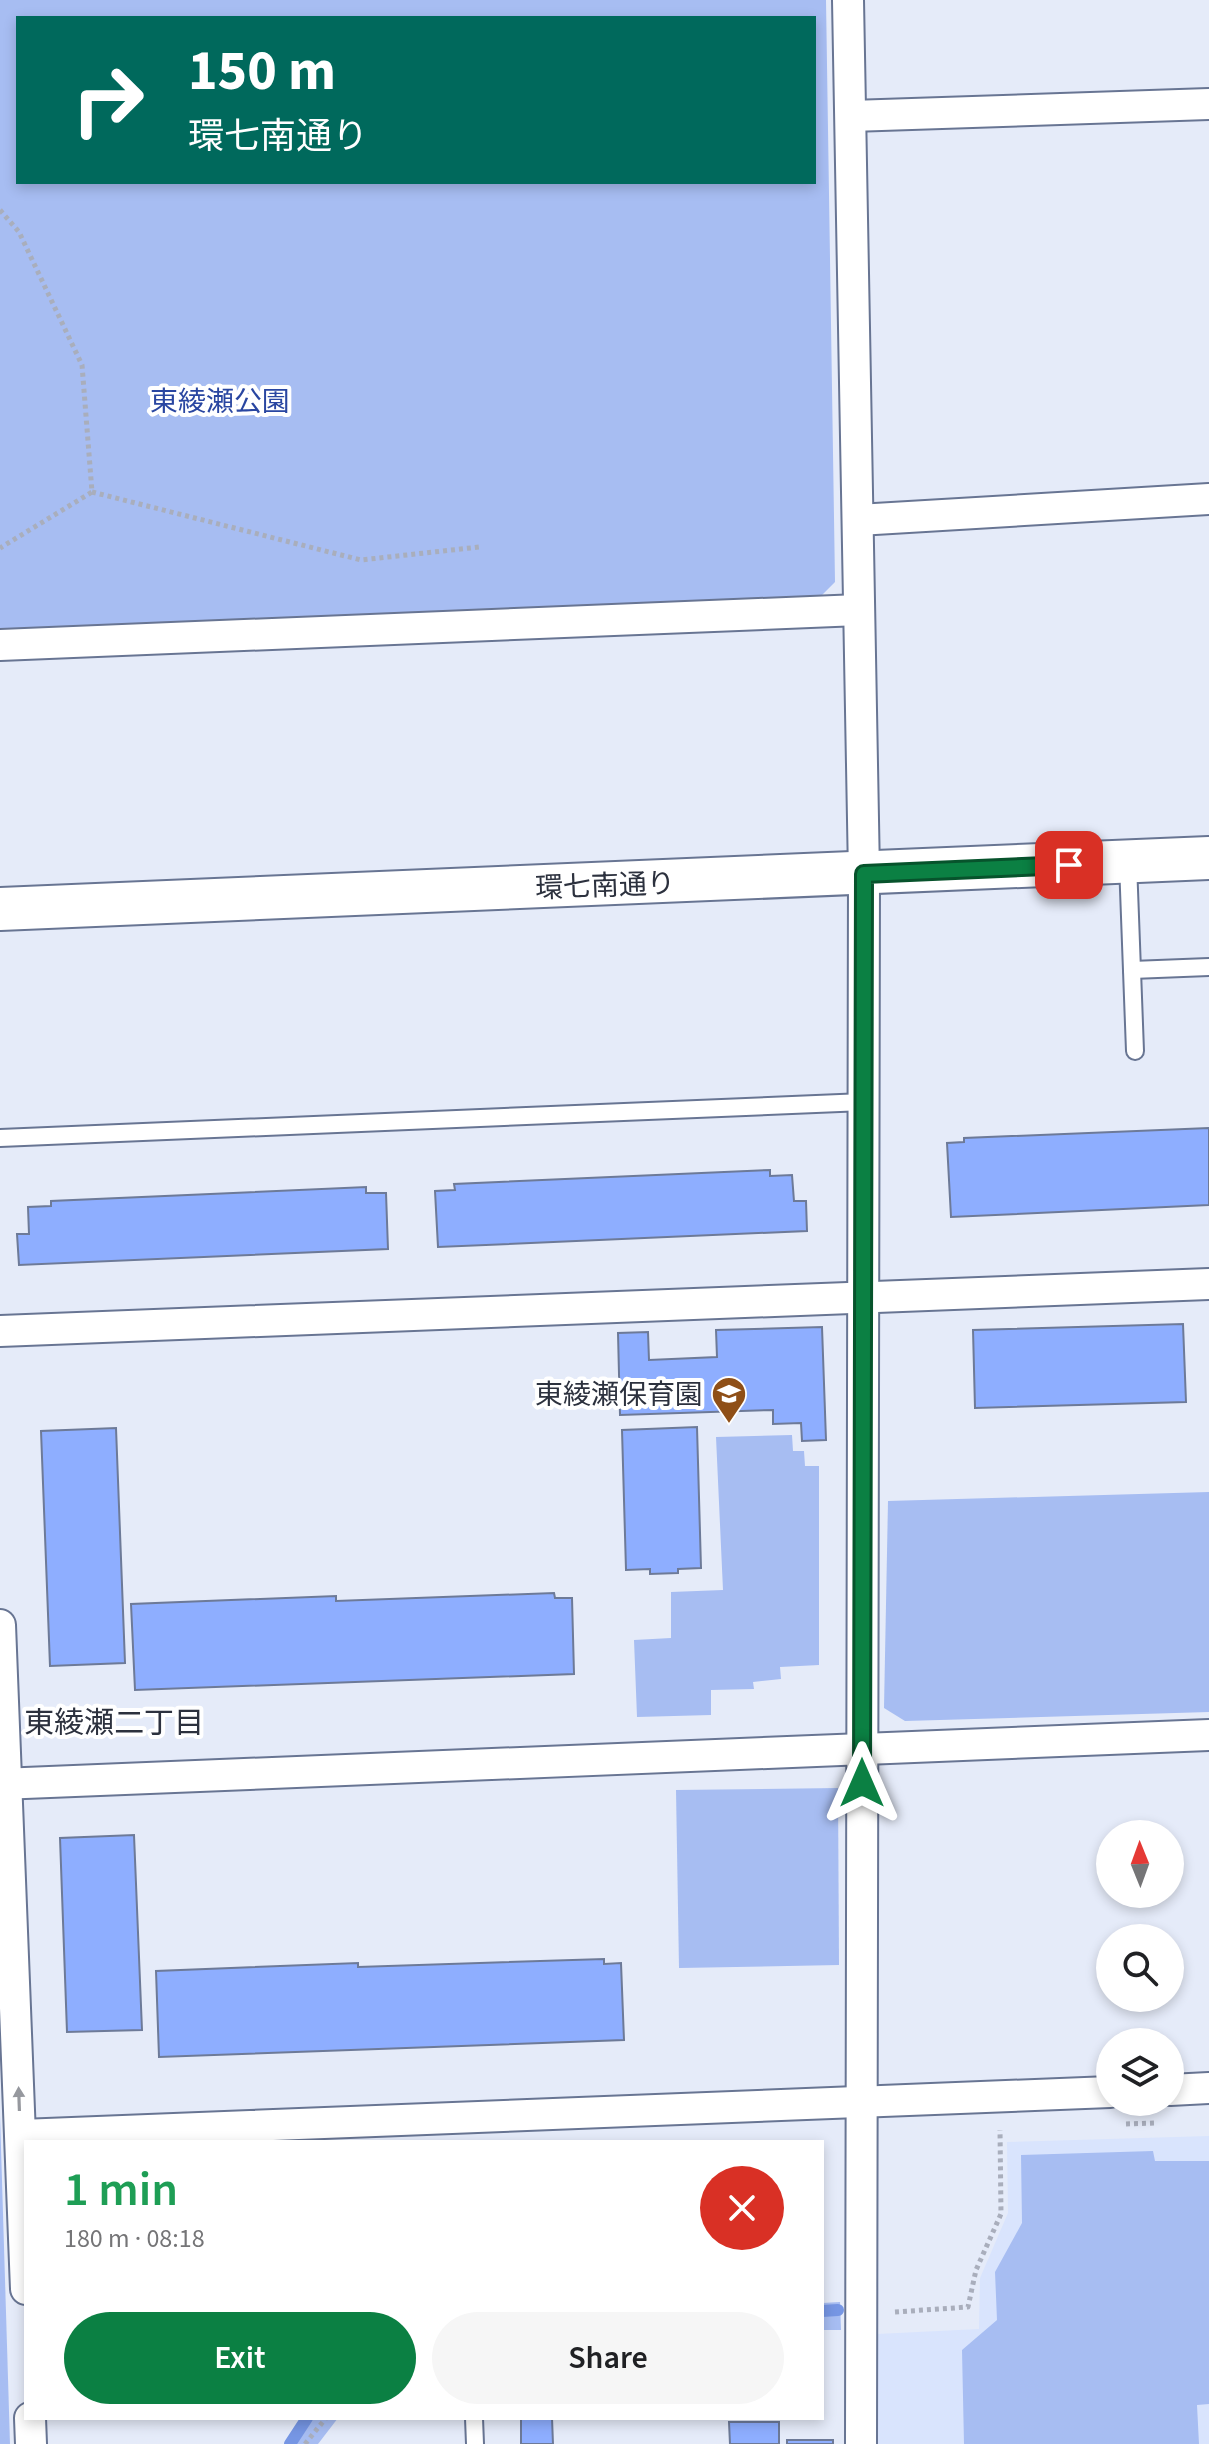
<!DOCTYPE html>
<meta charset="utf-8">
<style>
body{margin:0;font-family:"Source Sans 3","Noto Sans JP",sans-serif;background:#f6f6f6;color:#202124;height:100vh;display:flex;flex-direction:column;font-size:30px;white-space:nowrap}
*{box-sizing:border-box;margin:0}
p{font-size:26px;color:#757577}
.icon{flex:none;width:44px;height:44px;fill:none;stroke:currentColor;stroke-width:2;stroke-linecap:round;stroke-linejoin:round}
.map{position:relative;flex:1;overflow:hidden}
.side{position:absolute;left:24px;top:2140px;width:800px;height:280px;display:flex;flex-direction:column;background:#fff;border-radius:0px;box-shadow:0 4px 12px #0003}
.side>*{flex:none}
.top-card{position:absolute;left:16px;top:16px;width:800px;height:168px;border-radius:0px;box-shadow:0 4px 12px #0003;background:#00695c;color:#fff;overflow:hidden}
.needle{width:52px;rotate:359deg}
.tools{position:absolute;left:1096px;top:1820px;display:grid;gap:16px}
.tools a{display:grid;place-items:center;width:88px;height:88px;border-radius:50%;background:#fff;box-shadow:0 4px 12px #0003;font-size:40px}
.pin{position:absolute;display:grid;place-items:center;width:68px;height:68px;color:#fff;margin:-34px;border-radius:16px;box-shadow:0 4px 12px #0006}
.me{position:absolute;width:88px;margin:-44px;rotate:0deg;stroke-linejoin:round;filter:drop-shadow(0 0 6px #0008)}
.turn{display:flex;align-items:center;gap:28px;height:168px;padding:0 40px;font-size:36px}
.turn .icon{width:104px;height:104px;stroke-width:2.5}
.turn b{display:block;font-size:56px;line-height:68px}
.round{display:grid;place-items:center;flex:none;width:84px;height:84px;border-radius:42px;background:#f6f6f6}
.summary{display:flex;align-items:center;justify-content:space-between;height:136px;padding:0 40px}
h1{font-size:48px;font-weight:600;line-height:60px;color:#1e9e55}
.action{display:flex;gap:16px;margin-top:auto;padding:16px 40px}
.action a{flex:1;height:92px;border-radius:48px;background:#0b8043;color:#fff;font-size:32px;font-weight:600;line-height:92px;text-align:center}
.action a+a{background:#f6f6f6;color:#202124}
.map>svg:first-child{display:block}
</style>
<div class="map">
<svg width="1209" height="2444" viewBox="0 0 1209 2444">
<rect width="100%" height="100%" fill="#e5ebf9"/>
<polygon fill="#d9e4fd" points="1209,2136 1209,2444 878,2444 877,2334 979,2329 980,2278 1008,2213 1007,2142"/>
<g fill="#a7bdf2" fill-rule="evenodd">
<path d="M 0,0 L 826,0 L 835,582 L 820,597 L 0,629 ZM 18,18 L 814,18 L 814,182 L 18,182 Z"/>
<polygon points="792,1435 793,1451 804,1451 805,1466 819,1466 819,1665 780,1667 781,1679 753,1682 754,1689 711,1690 711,1715 637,1717 634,1640 671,1638 671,1592 723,1590 716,1437"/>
<polygon points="1209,1492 1209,1712 905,1721 884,1708 888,1501"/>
<polygon points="838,1788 839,1965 679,1968 676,1790"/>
<polygon points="0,2115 10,2444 0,2444"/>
<polygon points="1153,2151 1155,2161 1209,2161 1209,2404 1197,2405 1199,2444 964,2444 962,2350 997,2320 995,2272 1022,2223 1021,2155"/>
<polygon points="840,2302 841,2330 822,2330 822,2303"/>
<polygon points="301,2418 338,2418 318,2444 287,2444"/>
</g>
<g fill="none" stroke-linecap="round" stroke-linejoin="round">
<g stroke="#7696e4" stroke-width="12">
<polyline points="822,2311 838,2310"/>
<polyline points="290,2444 307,2418"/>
</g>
</g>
<g fill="#8eaeff" stroke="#6d7a98" stroke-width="2">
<polygon points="1209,1128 1209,1205 951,1217 947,1143 964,1142 964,1138"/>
<polygon points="770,1170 770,1176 792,1175 794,1201 806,1201 807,1231 438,1247 435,1191 455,1190 454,1184"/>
<polygon points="366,1187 366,1193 386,1193 388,1249 19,1265 17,1234 29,1234 28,1207 51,1206 51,1201"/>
<polygon points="1183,1324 1186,1402 975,1408 973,1330"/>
<polygon points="822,1327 826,1440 802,1441 801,1423 773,1424 773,1410 620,1415 618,1333 648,1332 649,1360 717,1357 716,1330"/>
<polygon points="697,1427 701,1568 678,1569 678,1573 650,1574 650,1569 626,1570 622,1430"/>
<polygon points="116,1428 125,1663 50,1666 41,1431"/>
<polygon points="554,1593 555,1598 572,1598 574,1674 135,1690 131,1604 336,1596 336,1601"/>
<polygon points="134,1835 142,2030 67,2032 60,1838"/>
<polygon points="604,1959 604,1964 621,1963 624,2040 159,2057 156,1971 358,1963 358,1967"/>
<polygon points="521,2418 552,2418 553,2444 521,2444"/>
<polygon points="729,2422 779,2422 779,2444 730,2444"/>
<rect x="787" y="2440" width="46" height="4"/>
</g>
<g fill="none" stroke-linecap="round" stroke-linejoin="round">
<defs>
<g id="lane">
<polyline points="1128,863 1135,1051"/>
<polyline points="1132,970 1209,967"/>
<polyline points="0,1138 864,1102"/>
<polyline points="474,2418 475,2444"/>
</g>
<g id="street">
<polyline points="848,0 864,874 861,2444"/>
<polyline points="851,116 1209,104"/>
<polyline points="858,520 1209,499"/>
<polyline points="0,645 859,610"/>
<polyline points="0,1331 1209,1284"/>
<polyline points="0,1625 26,2289"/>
<polyline points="0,1784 1209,1735"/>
<polyline points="1170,2090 1209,2088"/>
<polyline points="21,2135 1110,2092"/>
<polyline points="30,2418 31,2444"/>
</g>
<polyline id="secondary" points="0,909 1209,858"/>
</defs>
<use href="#lane" stroke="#687593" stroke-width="20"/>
<use href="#street" stroke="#687593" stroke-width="34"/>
<use href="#secondary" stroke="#687593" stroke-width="46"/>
<g stroke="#a9aebc" stroke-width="5" stroke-dasharray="4 4" stroke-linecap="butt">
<polyline points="0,210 19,232 82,365 92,492 0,548"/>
<polyline points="92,492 361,560 479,547"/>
<polyline points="1126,2124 1156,2123"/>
<polyline points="895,2312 968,2307 976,2270 1001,2214 1000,2130"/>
<polyline points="305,2444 326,2418"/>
</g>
<use href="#lane" stroke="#fff" stroke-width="16"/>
<use href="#street" stroke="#fff" stroke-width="30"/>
<use href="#secondary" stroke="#fff" stroke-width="42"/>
</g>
<defs><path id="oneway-solid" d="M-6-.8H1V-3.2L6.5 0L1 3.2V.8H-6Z" transform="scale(2)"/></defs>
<use fill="#96989e" href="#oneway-solid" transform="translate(19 2099) rotate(-92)"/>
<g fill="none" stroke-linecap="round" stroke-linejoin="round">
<defs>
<polyline id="route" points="862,1783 864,874 1069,865"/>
</defs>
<use href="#route" stroke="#07532c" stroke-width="20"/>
<use href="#route" stroke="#0b8043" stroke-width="14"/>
</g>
<defs>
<symbol id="school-pin" viewBox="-11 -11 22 30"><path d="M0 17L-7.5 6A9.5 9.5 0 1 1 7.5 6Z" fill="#8f4f17" stroke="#fff"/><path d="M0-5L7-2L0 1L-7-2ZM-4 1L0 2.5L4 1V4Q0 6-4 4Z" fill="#fff"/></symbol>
</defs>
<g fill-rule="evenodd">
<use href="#school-pin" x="709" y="1374" width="40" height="54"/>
</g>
<g text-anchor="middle" stroke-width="8" stroke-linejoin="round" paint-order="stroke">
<g font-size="28" fill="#2946a1" stroke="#fff">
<text x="220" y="411">東綾瀬公園</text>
</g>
<g font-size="28" fill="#2c313e" stroke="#fff">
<text transform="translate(605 885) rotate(-2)" y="10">環七南通り</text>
</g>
<g font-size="28" fill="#2c313e" stroke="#fff" text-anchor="end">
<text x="703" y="1404">東綾瀬保育園</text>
</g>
<g font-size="30" fill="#2c313e" stroke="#fff">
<text x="114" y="1733">東綾瀬二丁目</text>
</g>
</g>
</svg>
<div class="tools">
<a><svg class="needle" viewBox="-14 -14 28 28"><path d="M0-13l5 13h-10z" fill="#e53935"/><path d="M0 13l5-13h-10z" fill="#757577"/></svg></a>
<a><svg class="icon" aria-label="search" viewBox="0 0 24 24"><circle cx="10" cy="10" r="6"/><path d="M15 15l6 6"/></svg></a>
<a><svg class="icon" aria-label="layers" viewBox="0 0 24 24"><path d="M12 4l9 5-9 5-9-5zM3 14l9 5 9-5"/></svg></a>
</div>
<div class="pin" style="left:1069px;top:865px;background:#d93025"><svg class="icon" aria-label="arrive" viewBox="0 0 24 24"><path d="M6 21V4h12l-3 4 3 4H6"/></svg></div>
<svg class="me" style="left:862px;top:1783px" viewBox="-20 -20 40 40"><path d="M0-17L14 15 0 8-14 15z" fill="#0b8043" stroke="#fff" stroke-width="4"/></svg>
<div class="top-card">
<div class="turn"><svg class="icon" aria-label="right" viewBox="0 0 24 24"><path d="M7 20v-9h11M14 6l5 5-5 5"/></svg><div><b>150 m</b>環七南通り</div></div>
</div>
<section class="side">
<div class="summary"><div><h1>1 min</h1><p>180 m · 08:18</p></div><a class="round" style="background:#d93025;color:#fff"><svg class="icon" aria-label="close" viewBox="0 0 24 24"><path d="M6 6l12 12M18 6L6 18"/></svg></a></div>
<div class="action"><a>Exit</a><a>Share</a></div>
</section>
</div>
